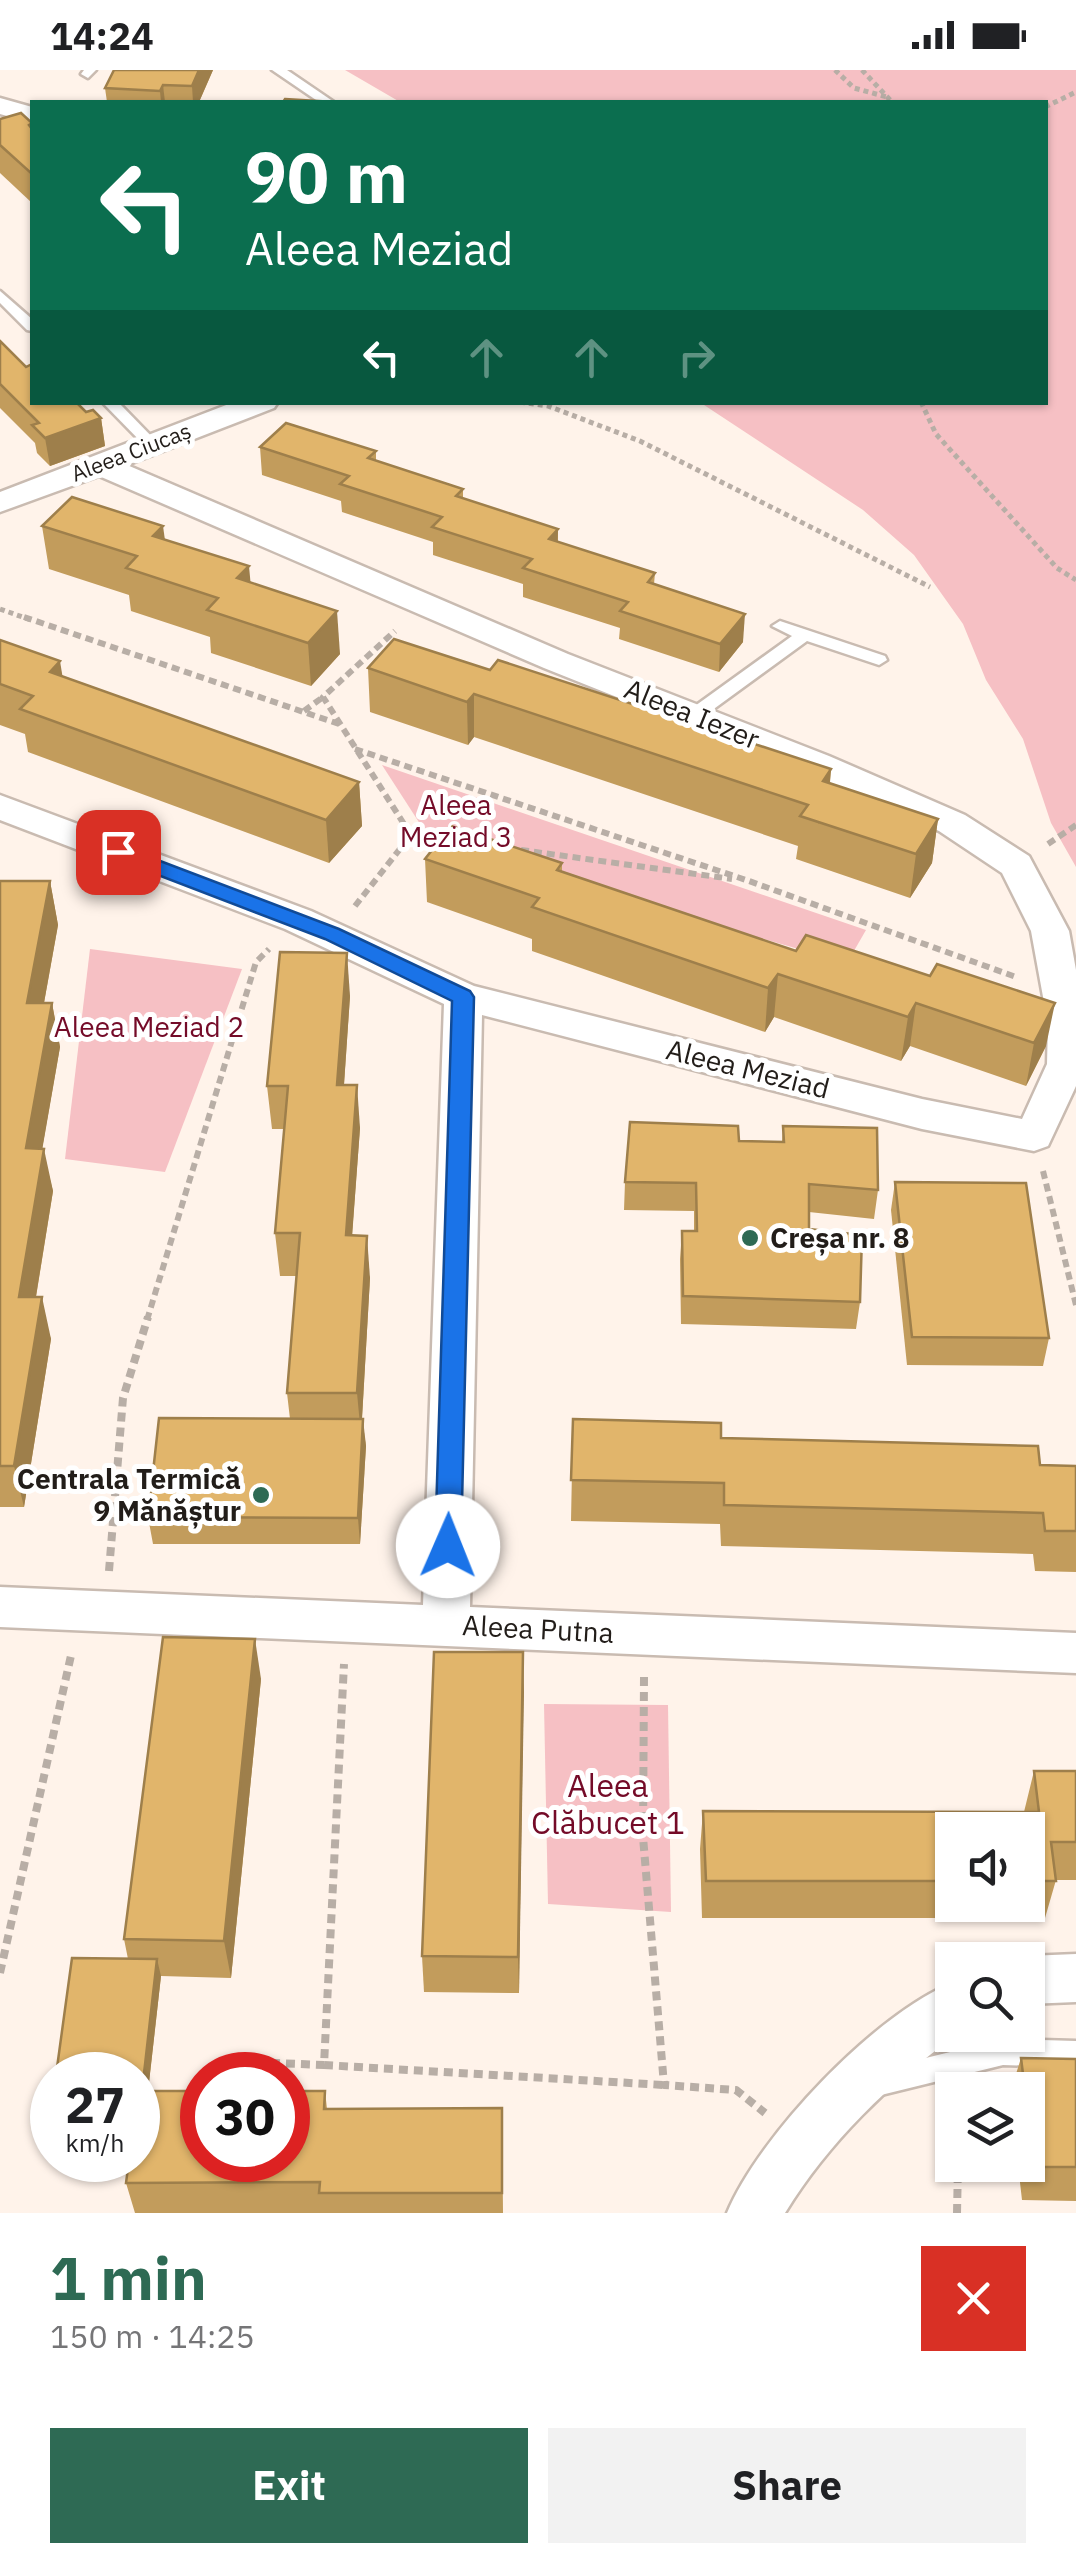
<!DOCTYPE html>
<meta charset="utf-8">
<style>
body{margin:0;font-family:"IBM Plex Sans",sans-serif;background:#f2f2f2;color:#202124;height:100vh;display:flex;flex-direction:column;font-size:38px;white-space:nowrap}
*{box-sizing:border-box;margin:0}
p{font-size:32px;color:#757577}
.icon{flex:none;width:55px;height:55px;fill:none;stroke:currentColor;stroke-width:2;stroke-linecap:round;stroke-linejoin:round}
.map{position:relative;height:2143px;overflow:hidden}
.side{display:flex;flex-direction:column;background:#fff;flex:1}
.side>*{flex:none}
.guide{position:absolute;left:30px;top:30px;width:1018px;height:305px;border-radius:0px;box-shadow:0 2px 8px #0004;background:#0b6e4f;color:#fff;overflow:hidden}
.controls{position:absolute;left:935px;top:1742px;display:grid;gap:20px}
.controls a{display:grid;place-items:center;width:110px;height:110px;border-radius:0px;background:#fff;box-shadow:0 2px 8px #0004;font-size:50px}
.speed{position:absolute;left:30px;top:1982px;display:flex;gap:20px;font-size:50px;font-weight:700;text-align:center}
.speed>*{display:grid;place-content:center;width:130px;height:130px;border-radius:50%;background:#fff;box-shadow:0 2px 8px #0004;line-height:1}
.speed small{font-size:25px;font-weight:400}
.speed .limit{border:15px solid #d22;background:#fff;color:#111}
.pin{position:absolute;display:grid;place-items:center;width:85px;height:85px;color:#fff;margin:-42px;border-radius:20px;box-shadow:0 5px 15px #0006}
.me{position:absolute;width:110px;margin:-55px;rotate:1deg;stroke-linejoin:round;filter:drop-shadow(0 0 8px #0008)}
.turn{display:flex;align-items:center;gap:35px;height:210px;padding:0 50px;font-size:45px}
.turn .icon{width:130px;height:130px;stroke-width:2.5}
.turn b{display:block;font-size:70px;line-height:85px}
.lanes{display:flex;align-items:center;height:95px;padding:0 50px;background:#0003;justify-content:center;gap:50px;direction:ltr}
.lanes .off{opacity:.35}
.round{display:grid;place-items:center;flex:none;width:105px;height:105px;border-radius:0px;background:#f2f2f2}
.headline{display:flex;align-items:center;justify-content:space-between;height:170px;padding:0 50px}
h1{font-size:60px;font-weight:700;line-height:75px;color:#2e6a54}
.button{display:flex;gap:20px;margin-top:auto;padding:20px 50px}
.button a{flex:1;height:115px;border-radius:0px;background:#2e6a54;color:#fff;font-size:40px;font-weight:700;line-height:115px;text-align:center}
.button a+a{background:#f2f2f2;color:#202124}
.status{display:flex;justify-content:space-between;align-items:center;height:70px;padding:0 50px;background:#fff;direction:ltr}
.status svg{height:28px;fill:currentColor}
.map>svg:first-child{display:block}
</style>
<div class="status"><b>14:24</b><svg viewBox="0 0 49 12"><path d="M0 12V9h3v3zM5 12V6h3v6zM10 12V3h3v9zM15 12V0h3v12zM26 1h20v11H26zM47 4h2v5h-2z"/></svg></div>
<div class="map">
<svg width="1076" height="2143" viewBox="0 0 1076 2143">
<rect width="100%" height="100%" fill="#fff3ea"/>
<g fill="#f6c0c4">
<polygon points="345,0 1076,0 1076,797 1051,753 1023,669 986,610 963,554 914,485 863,440 701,333 1045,332 1045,32 400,32"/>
<polygon points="382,695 866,860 847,893 433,774"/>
<polygon points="90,879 242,899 165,1102 65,1089"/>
<polygon points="544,1634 668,1635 671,1842 548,1834"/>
</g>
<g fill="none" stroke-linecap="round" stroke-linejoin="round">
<defs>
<g id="service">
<polygon points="84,0 96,0 88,8 81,4"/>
<polygon points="272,0 287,0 334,32 319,32"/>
<polygon points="0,221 32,249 32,261 27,260 0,233"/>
<polygon points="102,332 118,332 157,372 157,378 147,378"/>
<polygon points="780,551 885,586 887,590 879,595 807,571 700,649 688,649 685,645 688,641 792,566 772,556"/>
<polygon points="1003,1969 1076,1971 1076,1997 1003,1995 881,2025 872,2021 868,2012 872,2003 881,1999"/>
</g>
<g id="minor">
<polygon points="0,28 32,37 32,53 0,44"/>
<polygon points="234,332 278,332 274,338 127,395 568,584 829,686 965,745 1029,786 1069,861 1076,900 1076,1016 1048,1076 1034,1081 922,1059 482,945 470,1537 1076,1563 1076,1603 0,1557 0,1517 423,1535 444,934 285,859 0,750 0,725 311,841 474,916 922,1029 1022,1049 1047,994 1048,954 1031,861 1002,803 939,761 805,702 544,598 99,406 0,442 0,422"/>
<polygon points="1076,1884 1076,1932 1028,1934 1028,1890 1017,1890 1028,1886"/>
<path d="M 952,1913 L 952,1965 L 957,1965 C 890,2012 828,2073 785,2143 L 727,2143 C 759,2066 875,1944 952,1913 Z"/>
</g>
</defs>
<use href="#service" stroke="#c9bbb1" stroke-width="5"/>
<use href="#minor" stroke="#c9bbb1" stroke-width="5"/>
<g stroke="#b8aea6" stroke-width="5" stroke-dasharray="5 4" stroke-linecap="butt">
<polyline points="835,0 854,18 887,27"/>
<polyline points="862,0 892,32"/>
<polyline points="1045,37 1076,22"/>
<polyline points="520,332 548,336 640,371 930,517"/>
<polyline points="921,332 936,364 1057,498 1076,510"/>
<polyline points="0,539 31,550"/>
</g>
<g stroke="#b8aea6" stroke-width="6" stroke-dasharray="8 5" stroke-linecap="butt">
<polyline points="24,547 339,654"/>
<polyline points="304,641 323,627"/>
<polyline points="355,679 749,811 1016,907"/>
<polyline points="411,765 450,770"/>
<polyline points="1048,774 1076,755"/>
<polyline points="521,780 732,809"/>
<polyline points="355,836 411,765 323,627 395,561"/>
<polyline points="1043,1101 1076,1235"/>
<polyline points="147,1250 256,892 269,879"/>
</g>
<g stroke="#b8aea6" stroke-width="8" stroke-dasharray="9 6" stroke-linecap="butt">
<polyline points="109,1501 123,1328 148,1247"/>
<polyline points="644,1607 643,1767 664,2015 736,2020 765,2043"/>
<polyline points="0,1903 72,1581"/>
<polyline points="226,1991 324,1995 344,1594"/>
<polyline points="324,1995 664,2015"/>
<polyline points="957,2143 958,2095"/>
</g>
<use href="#service" fill="#fff" fill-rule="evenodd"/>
<use href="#minor" fill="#fff" fill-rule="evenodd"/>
</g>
<g fill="#c29c5c" fill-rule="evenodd">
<polygon points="213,0 199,32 107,32 105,18"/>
<polygon points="0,49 32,53 32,133 0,103"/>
<polygon points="0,271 26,297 86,342 101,348 105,376 50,396 37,383 35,373 0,338"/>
<polygon points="260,377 376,381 376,391 463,419 463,429 558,459 558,472 655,503 654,514 743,572 719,602 619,569 620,558 523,527 523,514 433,485 433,472 342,442 341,431 262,405"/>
<polygon points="42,456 165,470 250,512 340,584 311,616 211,583 210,567 131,541 129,525 49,499"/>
<polygon points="0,570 63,606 359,712 362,756 329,793 28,682 25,664 0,655"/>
<polygon points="368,598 490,600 831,699 830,713 938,749 932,793 910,828 796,789 798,776 474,667 468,675 370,642"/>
<polygon points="425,789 562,793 562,802 1046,976 1026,1016 910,976 901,991 774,947 765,962 532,881 532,869 427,832"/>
<polygon points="0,811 50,811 58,855 44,933 52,933 60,977 42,1079 53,1121 36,1227 51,1269 24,1437 0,1437"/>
<polygon points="350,926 344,1015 360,1058 352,1165 370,1208 362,1349 366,1376 360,1474 153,1474 148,1447 290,1349 287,1323 297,1206 280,1206 275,1163 284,1059 272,1059 267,1016"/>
<polygon points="783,1056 878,1120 874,1149 809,1142 809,1159 860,1232 856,1259 681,1254 680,1189 682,1161 694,1161 694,1141 624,1140 625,1112 739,1071 782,1072"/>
<polygon points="895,1112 1049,1268 1043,1296 907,1295 891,1140"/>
<polygon points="573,1349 721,1368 1040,1395 1076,1396 1076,1502 1035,1501 1033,1484 721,1476 720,1454 571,1451"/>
<polygon points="523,1582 519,1923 424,1922 422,1886"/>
<polygon points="261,1609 231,1908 161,1906 148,2021 325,2021 327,2039 502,2038 503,2143 135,2143 126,2113 138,2005 128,1889 124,1869"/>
<path d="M 1034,1701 L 1076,1701 L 1076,1810 L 1056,1810 L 1045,1848 L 702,1848 L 700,1779 L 703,1741 L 1024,1742 ZM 952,1760 L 1028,1760 L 1028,1835 L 952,1835 Z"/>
<polygon points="1021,1988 1076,1989 1076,2131 1022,2130 1018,2095 1028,2095 1028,2020 1011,2020"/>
</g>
<g fill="#9e7f4b">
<polygon points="199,0 213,0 199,32 193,32 192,16"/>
<polygon points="163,15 165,32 161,32 160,21"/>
<polygon points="101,348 105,376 50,396 45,368"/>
<polygon points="163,456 169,499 153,466"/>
<polygon points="558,459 557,487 549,469"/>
<polygon points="249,496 253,539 237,508"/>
<polygon points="337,541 340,584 311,616 308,573"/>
<polygon points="745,544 743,572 719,602 720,574"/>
<polygon points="60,591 67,634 50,602"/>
<polygon points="474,624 474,667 468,675 467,632"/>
<polygon points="831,699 827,743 818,754 823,711"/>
<polygon points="359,712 362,756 329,793 326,750"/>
<polygon points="938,749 932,793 910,828 916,784"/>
<polygon points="50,811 58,855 36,977 27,933"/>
<polygon points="347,883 350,926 341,1058 337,1015"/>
<polygon points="778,904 774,947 765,962 768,918"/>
<polygon points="52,933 60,977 35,1121 26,1078"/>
<polygon points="916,933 910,976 901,991 908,947"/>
<polygon points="1055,933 1046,976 1026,1016 1034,973"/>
<polygon points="357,1015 360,1058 349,1208 346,1165"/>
<polygon points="44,1079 53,1121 29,1269 19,1227"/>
<polygon points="367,1166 370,1208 361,1365 357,1323"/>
<polygon points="42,1227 51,1269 24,1437 14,1396"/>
<polygon points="363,1349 366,1376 360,1474 358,1448"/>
<polygon points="255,1569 261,1609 231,1908 224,1871"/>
<polygon points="523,1582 524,1622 519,1923 518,1887"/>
<polygon points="157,1889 161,1906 143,2066 139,2050"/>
</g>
<g fill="#e1b56b" stroke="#9e7f4b" stroke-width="2.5">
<polygon points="114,0 199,0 192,16 163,15 160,21 105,18"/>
<polygon points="285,29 335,32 283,32"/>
<polygon points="21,43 32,53 29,55 32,59 32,104 0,75 0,49"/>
<polygon points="0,271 26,297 32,294 32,332 76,332 86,342 93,340 101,348 45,368 32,355 39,353 0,314"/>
<polygon points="286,353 376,381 368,388 463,419 456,426 558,459 549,469 655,503 648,512 745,544 720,574 620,541 628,532 523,498 532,489 432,457 442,447 340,414 349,406 260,377"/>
<polygon points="72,427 163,456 153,466 249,496 237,508 337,541 308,573 207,540 218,528 126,498 137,486 42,456"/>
<polygon points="394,569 490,600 498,590 831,699 823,711 938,749 916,784 800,746 808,735 474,624 467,632 368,598"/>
<polygon points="0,570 60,591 50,602 359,712 326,750 20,639 33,626 0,614"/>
<polygon points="451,756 562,793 557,800 796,881 806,865 930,906 937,894 1055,933 1034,973 916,933 908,947 778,904 768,918 532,837 539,828 425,789"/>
<polygon points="0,811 50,811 27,933 52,933 26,1078 44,1079 19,1227 42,1227 14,1396 0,1396"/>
<polygon points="280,882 347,883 337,1015 357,1015 346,1165 367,1166 357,1323 287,1323 300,1163 275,1163 288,1016 267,1016"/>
<polygon points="630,1052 738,1056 739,1071 784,1072 783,1056 877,1058 878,1120 809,1114 809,1159 862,1165 860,1232 683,1226 682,1161 697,1161 696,1113 625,1112"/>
<polygon points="895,1112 1026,1113 1049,1268 912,1267"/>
<polygon points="159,1348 363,1349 358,1448 148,1447"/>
<polygon points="573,1349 721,1353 721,1368 1038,1376 1040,1395 1076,1396 1076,1461 1045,1461 1043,1443 724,1435 724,1413 571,1410"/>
<polygon points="163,1567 255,1569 224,1871 124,1869"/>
<polygon points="434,1582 523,1582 518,1887 422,1886"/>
<polygon points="1034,1701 1076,1701 1076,1772 1051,1772 1056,1811 1028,1811 1028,1760 952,1760 952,1811 706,1811 703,1741 1039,1742"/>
<polygon points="72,1888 157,1889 142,2021 138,2021 138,2005 56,2005"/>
<polygon points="1021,1988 1076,1989 1076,2097 1033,2097 1028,2045 1028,2020 1025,2020"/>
<polygon points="138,2021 202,2021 202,2090 288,2090 288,2021 325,2021 324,2039 502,2038 502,2123 319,2123 320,2112 126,2113 129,2090 138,2090"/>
</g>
<polygon fill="#1a73e8" stroke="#114b97" stroke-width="2.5" points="118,775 339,859 470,921 474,927 461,1476 457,1484 448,1487 439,1484 435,1476 452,931 325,869 111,787 108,782 111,777"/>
<g fill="#2e6a54" stroke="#fff" stroke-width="4">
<circle cx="750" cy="1168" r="10"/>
<circle cx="261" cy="1425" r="10"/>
</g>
<g text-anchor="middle" stroke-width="10" stroke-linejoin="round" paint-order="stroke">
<g font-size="22" fill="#221d19" stroke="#fff">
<text transform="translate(131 382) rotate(-21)" y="8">Aleea Ciucaș</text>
</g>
<g font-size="28" fill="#221d19" stroke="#fff">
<text transform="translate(692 644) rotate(22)" y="10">Aleea Iezer</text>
<text transform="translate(748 999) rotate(14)" y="10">Aleea Meziad</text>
<text transform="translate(538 1559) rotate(3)" y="10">Aleea Putna</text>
</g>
<g font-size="28" fill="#740b28" stroke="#fff">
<text x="456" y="745">Aleea<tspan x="456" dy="32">Meziad 3</tspan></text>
<text x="149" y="967">Aleea Meziad 2</text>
</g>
<g font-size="28" font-weight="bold" fill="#221d19" stroke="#fff" text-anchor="start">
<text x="770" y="1178">Creșa nr. 8</text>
<text x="241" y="1419" text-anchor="end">Centrala Termică<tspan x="241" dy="32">9 Mănăștur</tspan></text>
</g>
<g font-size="32" fill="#740b28" stroke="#fff">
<text x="608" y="1727">Aleea<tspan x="608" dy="37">Clăbucet 1</tspan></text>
</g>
</g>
</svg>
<div class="controls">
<a><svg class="icon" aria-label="sound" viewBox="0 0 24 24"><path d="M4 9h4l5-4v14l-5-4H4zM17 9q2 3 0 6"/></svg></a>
<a><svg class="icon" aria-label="search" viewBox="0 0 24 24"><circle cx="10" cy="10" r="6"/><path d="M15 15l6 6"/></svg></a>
<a><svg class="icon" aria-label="layers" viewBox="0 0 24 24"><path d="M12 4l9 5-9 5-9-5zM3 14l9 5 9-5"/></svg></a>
</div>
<div class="speed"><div>27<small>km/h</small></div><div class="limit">30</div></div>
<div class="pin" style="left:118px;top:782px;background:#d93025"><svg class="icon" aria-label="arrive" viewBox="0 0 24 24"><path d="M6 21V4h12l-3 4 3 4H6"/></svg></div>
<svg class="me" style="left:448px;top:1476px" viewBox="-20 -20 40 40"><circle r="19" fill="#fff"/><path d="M0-13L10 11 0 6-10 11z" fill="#1a73e8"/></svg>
<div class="guide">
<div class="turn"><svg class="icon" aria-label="left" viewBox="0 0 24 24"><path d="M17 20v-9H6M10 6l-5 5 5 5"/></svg><div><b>90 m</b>Aleea Meziad</div></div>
<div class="lanes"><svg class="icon" aria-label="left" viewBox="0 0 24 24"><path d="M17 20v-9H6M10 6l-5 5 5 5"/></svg><svg class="icon off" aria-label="ahead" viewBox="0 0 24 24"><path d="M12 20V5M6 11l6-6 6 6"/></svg><svg class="icon off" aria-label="ahead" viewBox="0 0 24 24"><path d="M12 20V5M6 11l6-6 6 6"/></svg><svg class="icon off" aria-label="right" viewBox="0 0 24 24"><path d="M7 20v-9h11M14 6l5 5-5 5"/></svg></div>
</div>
</div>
<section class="side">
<div class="headline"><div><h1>1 min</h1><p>150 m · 14:25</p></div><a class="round" style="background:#d93025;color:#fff"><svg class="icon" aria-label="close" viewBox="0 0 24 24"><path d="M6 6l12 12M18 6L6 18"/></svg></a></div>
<div class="button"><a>Exit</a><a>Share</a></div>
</section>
